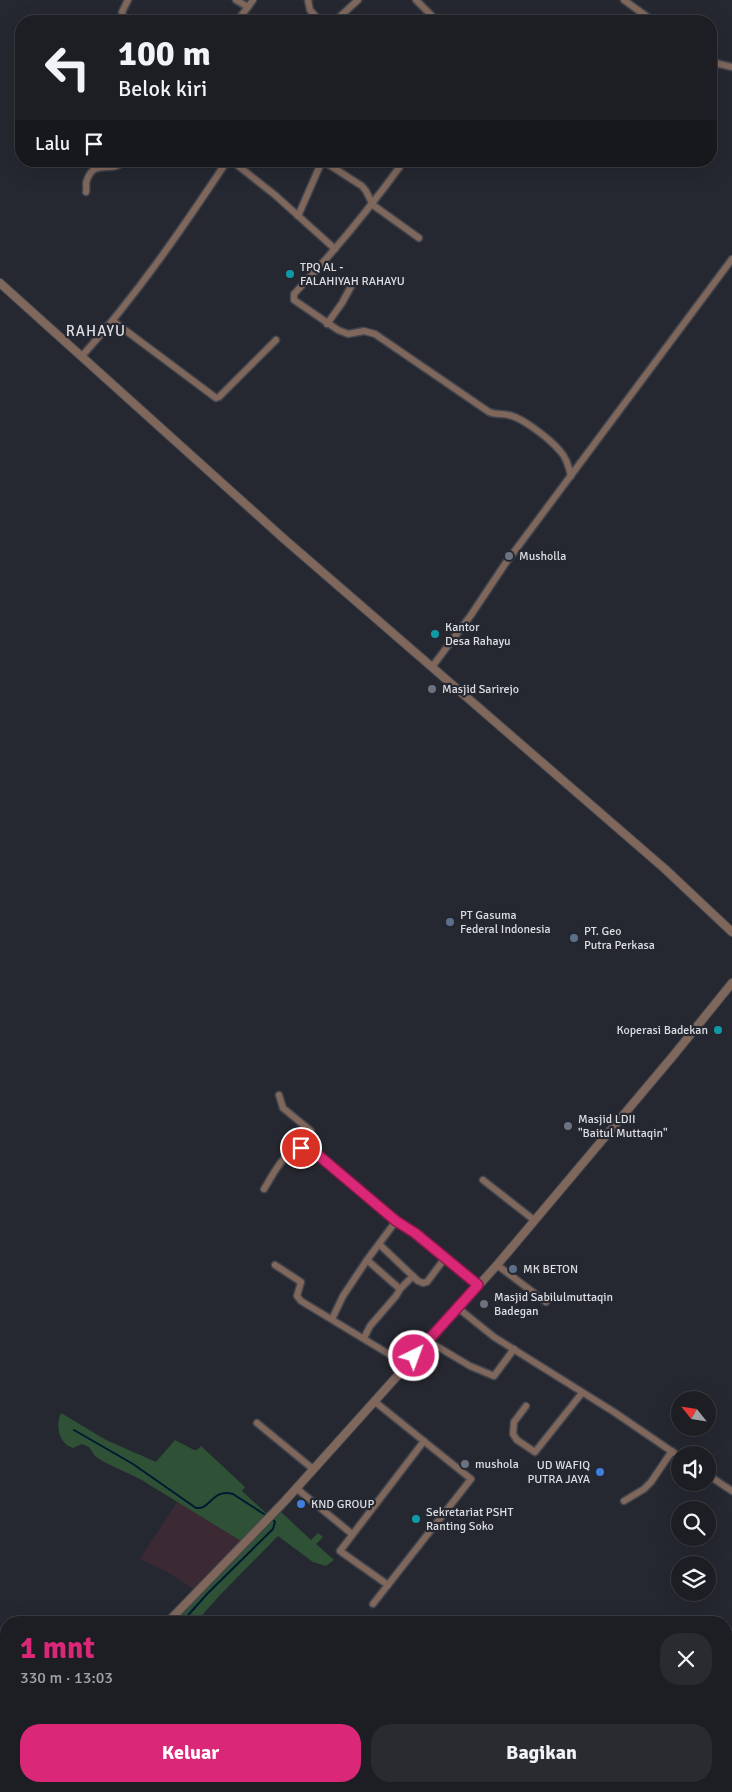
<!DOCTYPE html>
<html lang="id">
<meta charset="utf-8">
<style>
body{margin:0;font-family:Signika,sans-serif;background:#292b31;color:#f1f3f6;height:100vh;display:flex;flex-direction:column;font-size:19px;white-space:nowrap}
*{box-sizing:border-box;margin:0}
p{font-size:16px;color:#a0a2a6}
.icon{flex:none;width:28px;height:28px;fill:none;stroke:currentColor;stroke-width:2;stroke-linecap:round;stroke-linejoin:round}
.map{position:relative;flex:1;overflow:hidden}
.panel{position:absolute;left:0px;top:1616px;width:732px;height:176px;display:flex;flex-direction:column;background:#1c1e24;border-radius:20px 20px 0 0;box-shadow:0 5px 20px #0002,0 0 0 1px #3a3c41}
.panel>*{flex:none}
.hud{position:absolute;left:15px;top:15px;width:702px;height:152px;border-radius:20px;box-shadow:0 5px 20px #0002,0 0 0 1px #3a3c41;background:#1c1e24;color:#f1f3f6;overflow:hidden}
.needle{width:32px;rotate:300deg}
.tools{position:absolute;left:671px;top:1391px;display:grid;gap:10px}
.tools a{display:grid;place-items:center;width:45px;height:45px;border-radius:50%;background:#1c1e24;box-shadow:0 5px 20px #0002,0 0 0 1px #3a3c41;font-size:25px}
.pin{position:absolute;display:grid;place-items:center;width:42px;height:42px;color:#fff;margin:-21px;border:2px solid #fff;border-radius:50%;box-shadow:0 1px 5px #0007}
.me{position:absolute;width:55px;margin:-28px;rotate:42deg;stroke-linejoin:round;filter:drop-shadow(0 0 4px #0008)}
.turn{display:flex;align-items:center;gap:18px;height:105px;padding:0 20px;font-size:22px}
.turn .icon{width:65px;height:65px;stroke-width:2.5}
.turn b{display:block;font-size:35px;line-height:42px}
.then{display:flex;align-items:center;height:48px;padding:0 20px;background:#0003;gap:10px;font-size:19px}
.round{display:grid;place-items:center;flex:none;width:52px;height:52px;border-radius:20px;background:#292b31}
.summary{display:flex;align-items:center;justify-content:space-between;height:85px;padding:0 20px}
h1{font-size:30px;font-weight:700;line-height:38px;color:#db2777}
.button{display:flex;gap:10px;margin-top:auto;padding:10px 20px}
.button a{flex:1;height:58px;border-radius:20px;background:#db2777;color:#fff;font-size:20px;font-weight:700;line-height:58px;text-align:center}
.button a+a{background:#292b31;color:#f1f3f6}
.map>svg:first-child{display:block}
</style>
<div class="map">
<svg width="732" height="1792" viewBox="0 0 732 1792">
<rect width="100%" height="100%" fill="#252830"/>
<polygon fill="#3b2a34" points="178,1501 241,1541 195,1590 166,1571 140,1559"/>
<g fill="#2f5237">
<path d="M 61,1413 L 106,1440 L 156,1462 L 175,1440 L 194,1450 L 197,1450 L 201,1446 L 245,1487 L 242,1491 L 267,1514 L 241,1541 L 140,1479 L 102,1461 L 95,1456 L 89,1447 L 82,1444 L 73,1448 C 59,1444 55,1426 61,1413 Z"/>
<polygon points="280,1511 311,1540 318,1533 323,1537 316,1544 334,1560 326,1566 313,1562 278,1536 219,1596 196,1622 172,1622"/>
</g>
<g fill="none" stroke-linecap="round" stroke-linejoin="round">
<g stroke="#001933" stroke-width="2">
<path d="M 74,1430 L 133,1464 L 196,1508 C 211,1510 212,1488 233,1494 L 267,1516"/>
<polyline points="182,1622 207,1594 273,1529 275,1522 271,1518"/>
<polyline points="3,1792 9,1786"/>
<polyline points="502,1792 505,1786"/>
</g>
<defs>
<g id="minor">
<polyline points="128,0 122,12 123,16 129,21"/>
<polyline points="236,0 248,7 237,21"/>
<polyline points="308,0 310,10 320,21"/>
<polyline points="416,0 437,21"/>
<polyline points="624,0 653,21"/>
<polyline points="248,7 253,0"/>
<polyline points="335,21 358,0"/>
<polyline points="711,62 732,67"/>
<polyline points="232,161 275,195 335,249"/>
<polyline points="323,161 362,186 366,191 373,205 419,238"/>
<path d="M 404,161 C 370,208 334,252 294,294 L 294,300 L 338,330 L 348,334 L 364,331 L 375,334 L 489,412 C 496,415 502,413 508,415 C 522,417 551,440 560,451 C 566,457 569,467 571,476"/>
<path d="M 86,192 C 87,188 85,183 87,180 C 94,158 112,174 124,161"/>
<polyline points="298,216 322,161"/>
<polyline points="113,321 216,398 219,397 276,340"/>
<polyline points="327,324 342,303 353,283"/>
<path d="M 82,356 C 136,296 182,229 227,161"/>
<polyline points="432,667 471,615 505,564 732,259"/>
<polyline points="279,1095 283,1108 311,1131 307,1149"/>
<polyline points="483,1180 534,1220"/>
<path d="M 264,1189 C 271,1178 286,1148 300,1148 C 306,1148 313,1152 318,1155 C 371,1200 425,1242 478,1285"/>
<polyline points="379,1244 418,1281 423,1283 427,1282 445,1258"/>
<polyline points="275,1265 301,1282 297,1296 301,1301 407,1365"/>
<polyline points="497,1265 546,1302"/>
<polyline points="400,1289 413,1276"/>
<polyline points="458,1308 494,1337 614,1412 680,1457"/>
<polyline points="332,1319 343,1296 367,1260"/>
<polyline points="364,1338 370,1326 396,1296 400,1289 367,1260 396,1221"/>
<polyline points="428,1341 470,1366 494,1376 514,1349"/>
<polyline points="526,1406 514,1422 513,1434 517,1440 535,1452 582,1393"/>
<polyline points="257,1423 313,1469"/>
<polyline points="708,1475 732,1491"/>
<polyline points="296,1488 352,1534"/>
<polyline points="624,1501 644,1489 651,1482 672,1451"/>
<polyline points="388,1585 340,1551 424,1441"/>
<polyline points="373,1604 471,1479 374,1401"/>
</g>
<g id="tertiary">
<polyline points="0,283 283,538 665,869 732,932"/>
<polyline points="168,1622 284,1502 497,1265 673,1056 732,983"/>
<polyline points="0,1784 6,1777"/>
</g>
</defs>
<use href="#minor" stroke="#42454d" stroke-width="9"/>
<use href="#tertiary" stroke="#42454d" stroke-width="10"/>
<use href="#minor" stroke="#7f675c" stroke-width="6"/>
<use href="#tertiary" stroke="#7f675c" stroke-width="8"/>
</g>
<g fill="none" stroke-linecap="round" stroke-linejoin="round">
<defs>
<polyline id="route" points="301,1148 318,1155 396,1221 415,1233 478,1285 414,1356"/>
</defs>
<use href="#route" stroke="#8e194d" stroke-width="12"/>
<use href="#route" stroke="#db2777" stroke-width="9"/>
</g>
<g fill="#0f9aa8" stroke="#252830" stroke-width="2">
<circle cx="290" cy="274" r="5"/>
<circle cx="435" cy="634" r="5"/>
<circle cx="718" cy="1030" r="5"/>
<circle cx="416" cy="1519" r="5"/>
</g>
<g fill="#6b7280" stroke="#252830" stroke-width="2">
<circle cx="509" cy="556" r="5"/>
<circle cx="432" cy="689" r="5"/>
<circle cx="568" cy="1126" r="5"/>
<circle cx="484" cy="1304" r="5"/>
<circle cx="465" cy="1464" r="5"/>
</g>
<g fill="#5c6f8a" stroke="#252830" stroke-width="2">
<circle cx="450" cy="922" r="5"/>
<circle cx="574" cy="938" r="5"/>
<circle cx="513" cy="1269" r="5"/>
</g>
<g fill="#3f7fe0" stroke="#252830" stroke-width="2">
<circle cx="600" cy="1472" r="5"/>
<circle cx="301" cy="1504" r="5"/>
</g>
<g text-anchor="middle" stroke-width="4.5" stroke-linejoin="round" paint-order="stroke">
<g font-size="12" fill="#dcdee4" stroke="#252830" text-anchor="start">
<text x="300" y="271">TPQ AL -<tspan x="300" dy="14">FALAHIYAH RAHAYU</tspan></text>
<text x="519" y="560">Musholla</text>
<text x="445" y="631">Kantor<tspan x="445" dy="14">Desa Rahayu</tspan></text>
<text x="442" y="693">Masjid Sarirejo</text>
<text x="460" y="919">PT Gasuma<tspan x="460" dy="14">Federal Indonesia</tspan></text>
<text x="584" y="935">PT. Geo<tspan x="584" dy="14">Putra Perkasa</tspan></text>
<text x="708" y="1034" text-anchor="end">Koperasi Badekan</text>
<text x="578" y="1123">Masjid LDII<tspan x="578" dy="14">"Baitul Muttaqin"</tspan></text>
<text x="523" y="1273">MK BETON</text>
<text x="494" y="1301">Masjid Sabilulmuttaqin<tspan x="494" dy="14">Badegan</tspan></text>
<text x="475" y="1468">mushola</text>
<text x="590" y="1469" text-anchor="end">UD WAFIQ<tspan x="590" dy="14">PUTRA JAYA</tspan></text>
<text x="311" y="1508">KND GROUP</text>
<text x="426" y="1516">Sekretariat PSHT<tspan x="426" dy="14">Ranting Soko</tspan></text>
</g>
<g font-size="15" letter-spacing="1" fill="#dcdee4" stroke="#252830">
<text x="96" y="336">RAHAYU</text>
</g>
</g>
</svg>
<div class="tools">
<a><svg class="needle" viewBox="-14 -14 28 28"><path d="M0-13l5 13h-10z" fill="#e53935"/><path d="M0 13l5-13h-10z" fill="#a0a2a6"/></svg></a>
<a><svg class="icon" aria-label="sound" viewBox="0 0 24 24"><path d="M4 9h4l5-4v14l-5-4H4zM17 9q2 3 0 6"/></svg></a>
<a><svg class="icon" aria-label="search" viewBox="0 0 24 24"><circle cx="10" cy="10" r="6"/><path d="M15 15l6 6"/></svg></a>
<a><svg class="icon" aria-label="layers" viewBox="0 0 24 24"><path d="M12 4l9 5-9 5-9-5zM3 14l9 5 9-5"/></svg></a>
</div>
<div class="pin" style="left:301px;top:1148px;background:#d93025"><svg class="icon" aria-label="arrive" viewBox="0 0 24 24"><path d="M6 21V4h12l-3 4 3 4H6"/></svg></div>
<svg class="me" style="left:414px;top:1356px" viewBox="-20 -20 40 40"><circle r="17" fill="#db2777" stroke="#fff" stroke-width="3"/><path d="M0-11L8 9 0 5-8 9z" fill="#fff"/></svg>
<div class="hud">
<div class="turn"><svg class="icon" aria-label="left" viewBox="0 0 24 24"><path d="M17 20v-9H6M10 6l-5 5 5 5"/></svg><div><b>100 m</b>Belok kiri</div></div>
<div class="then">Lalu<svg class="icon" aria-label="arrive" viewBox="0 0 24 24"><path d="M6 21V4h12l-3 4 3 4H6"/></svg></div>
</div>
<section class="panel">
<div class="summary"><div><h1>1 mnt</h1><p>330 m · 13:03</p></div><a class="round"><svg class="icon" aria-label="close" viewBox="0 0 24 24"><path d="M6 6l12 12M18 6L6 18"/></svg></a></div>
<div class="button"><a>Keluar</a><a>Bagikan</a></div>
</section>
</div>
